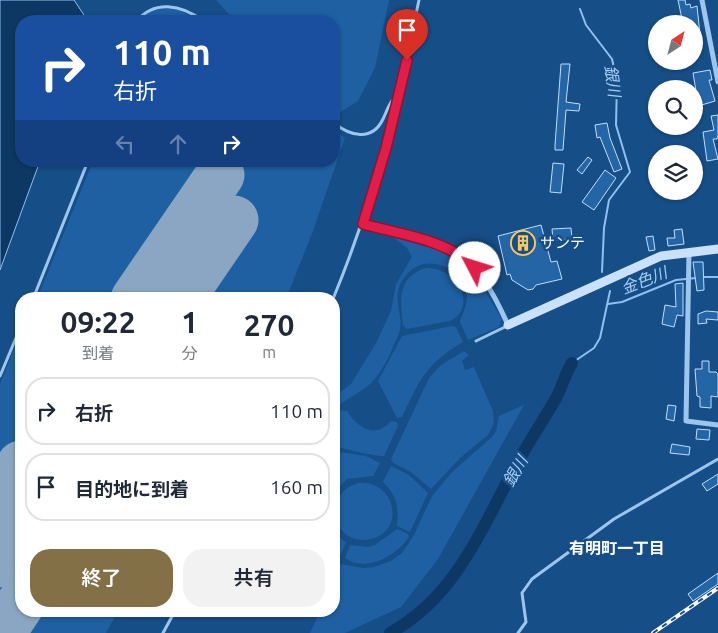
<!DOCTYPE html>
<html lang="ja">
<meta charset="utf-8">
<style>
body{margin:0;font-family:Ubuntu,"Noto Sans JP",sans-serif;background:#f2f2f3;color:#1f2937;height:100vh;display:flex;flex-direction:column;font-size:19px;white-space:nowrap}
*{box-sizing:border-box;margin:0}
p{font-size:16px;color:#747a83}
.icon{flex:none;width:28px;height:28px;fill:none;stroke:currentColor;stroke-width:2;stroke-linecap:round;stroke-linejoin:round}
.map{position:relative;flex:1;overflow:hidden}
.details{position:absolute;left:15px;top:292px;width:325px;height:325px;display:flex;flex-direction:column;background:#fff;border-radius:20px;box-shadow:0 1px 4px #0004}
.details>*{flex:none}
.top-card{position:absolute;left:15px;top:15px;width:325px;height:152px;border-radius:20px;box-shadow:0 1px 4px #0004;background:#1a4fa0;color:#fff;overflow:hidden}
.needle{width:32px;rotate:36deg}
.tools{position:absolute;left:648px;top:15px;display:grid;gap:10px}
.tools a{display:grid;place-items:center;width:55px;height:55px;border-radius:50%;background:#fff;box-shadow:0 1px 4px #0004;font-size:25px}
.pin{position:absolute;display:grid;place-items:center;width:42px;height:42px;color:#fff;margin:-51px -21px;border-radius:50% 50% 50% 0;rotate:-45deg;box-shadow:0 0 5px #0007}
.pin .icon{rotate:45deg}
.me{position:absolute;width:55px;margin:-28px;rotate:310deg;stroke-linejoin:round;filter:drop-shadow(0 0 4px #0008)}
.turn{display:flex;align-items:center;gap:18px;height:105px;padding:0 15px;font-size:22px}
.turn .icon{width:65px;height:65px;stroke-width:2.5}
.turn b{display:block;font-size:35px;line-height:42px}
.lanes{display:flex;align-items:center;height:48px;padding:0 15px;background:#0003;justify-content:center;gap:25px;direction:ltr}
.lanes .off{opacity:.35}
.eta{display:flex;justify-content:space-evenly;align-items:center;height:85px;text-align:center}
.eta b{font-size:30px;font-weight:600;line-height:35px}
.cta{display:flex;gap:10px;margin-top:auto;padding:10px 15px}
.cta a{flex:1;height:58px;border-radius:20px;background:#847046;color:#fff;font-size:20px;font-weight:600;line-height:58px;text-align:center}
.cta a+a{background:#f2f2f3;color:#1f2937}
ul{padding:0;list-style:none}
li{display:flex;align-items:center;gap:15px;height:68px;margin:0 10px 8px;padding:0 5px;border:2px solid #e0e1e3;border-radius:20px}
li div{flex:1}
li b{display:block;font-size:19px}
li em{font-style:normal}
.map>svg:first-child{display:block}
</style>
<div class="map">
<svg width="718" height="633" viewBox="0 0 718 633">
<rect width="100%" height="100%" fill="#164e87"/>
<g fill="#1e60a1">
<polygon points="216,0 389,0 375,68 358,101 337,114 334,112 334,21 235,21"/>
<polygon points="162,6 181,10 195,21 141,21 149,11"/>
<polygon points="334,129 345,138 313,231 286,299 148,299 243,161 334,161"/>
<polygon points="93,161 213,161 119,299 37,299"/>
<polygon points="229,161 231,171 145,299 123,299 217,162"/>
<path d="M 393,237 L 458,256 L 472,270 L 502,319 L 499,327 L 468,340 L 460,322 C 463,312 469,303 466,292 C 461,266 425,253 407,274 C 387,297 406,314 399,333 C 393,348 383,372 371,383 C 360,394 344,399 334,410 L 334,397 L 351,384 L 376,343 L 391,311 L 396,284 L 412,257 L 407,248 Z"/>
<path d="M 425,268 C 459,267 478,308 450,321 L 407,329 L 403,325 C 400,300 397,278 425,268 Z"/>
<path d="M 452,326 L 456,327 L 463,342 C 425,365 421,378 402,417 L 397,418 L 378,381 L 402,336 Z"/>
<polygon points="17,342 21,345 21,442 0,472 0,384"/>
<polygon points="464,351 469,355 462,361 465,370 474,367 493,411 494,423 488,435 460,458 431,489 411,472 393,463 391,459 429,378 441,365"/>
<polygon points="524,405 438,559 401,607 345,633 310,633 320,611 334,611 334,580 341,564 363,568 374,567 391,561 402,553 414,535 432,496 452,472 492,437 496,431 499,416"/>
<path d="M 341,410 L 347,411 C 357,427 375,440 391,421 L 397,422 L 398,426 L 384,456 C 380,457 342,449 336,446 L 336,419 Z"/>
<polygon points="21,447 21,480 0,511 0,478"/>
<polygon points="334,451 366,456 380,463 373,476 347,479 334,492"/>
<path d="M 391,466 L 409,475 L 428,493 L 410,532 L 397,526 C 399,507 397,496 383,482 Z"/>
<path d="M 358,483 C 396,480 406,531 371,539 C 333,548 320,494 358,483 Z"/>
<polygon points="21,485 21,587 0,618 0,516"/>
<path d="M 397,529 L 408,534 L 409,537 C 396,556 367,573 345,558 L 350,545 L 367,547 L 375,545 Z"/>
<polygon points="334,531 346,543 340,556 334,553"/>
<polygon points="32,611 118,611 106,633 18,633"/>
</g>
<polygon fill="#0e3864" stroke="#8ec1f1" points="0,0 74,0 88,21 21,21 21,161 40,161 0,270"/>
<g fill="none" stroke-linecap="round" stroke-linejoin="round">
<g stroke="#8ec1f1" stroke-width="2">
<polyline points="580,9 586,25 612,59 617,82 616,125 630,172 609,200 604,228 602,272"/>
<polyline points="703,277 718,277"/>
<polyline points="608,304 622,302 676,280 696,278"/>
<polyline points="572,363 594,348 600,338 610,291"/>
</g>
<path stroke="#0e3864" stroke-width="12" d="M 390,633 C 455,597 480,532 514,469 C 526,446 541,424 555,400 C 562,388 564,376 572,363"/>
<g stroke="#8aa6c3" stroke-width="49">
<polyline points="135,299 220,175"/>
<polyline points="180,299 234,220"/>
<polyline points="0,496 21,465"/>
<polyline points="0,563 21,532"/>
<polyline points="1,633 21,603"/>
</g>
</g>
<g fill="#2465a6" stroke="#c1defa">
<polygon points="678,0 685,0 686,5 690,4 691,8 697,6 700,34 694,35 694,24 683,24"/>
<polygon points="561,64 570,64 566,102 580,104 579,111 566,110 563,150 555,150 555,145"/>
<polygon points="710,70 712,80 709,80 715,101 695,107 694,97 697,97 693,73"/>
<polygon points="718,115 718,135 717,139 713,139 718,159 707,161 703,132 714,130 711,116"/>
<polygon points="607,123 610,138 622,169 614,172 600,137 597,138 595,125"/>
<polygon points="588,157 592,160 582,174 577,170"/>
<polygon points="553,163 564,164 561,193 550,192"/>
<polygon points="605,170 616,178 594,210 582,202"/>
<polygon points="541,225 551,262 557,261 562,279 536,285 533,289 528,290 512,280 510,274 507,275 498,236"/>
<polygon points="571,228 572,239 553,240 552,229"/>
<polygon points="682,229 684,244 668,246 667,238 675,238 674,230"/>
<polygon points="653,236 655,250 649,251 646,237"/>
<polygon points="693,262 703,262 704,290 697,291"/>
<polygon points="647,276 650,285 643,288 642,285 627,291 624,284"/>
<polygon points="683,283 683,316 677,315 674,327 662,324 665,305 676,307 675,284"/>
<polygon points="706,311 718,312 718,320 706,319 707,323 698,324 698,314"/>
<polygon points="702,361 709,361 709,372 716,372 718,374 718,397 711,396 711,408 700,407 700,397 697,396 695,369 702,369"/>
<polygon points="668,405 676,406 674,421 666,419"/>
<polygon points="697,429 710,430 709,440 696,439"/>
<polygon points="672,444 690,447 689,455 670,453"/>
<polygon points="718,474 718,484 707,491 702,484"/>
<polygon points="718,573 718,584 693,601 688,594"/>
</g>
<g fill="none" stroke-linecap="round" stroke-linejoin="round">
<g stroke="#9cc6ee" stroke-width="3">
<path d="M 137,21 C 154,0 181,4 203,21"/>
<path d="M 334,123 C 350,136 372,142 383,119 C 386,113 388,106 392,101 L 399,98"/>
<polyline points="33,299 88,161"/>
<path d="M 333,299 C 374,200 397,105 419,0"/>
<polyline points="476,341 507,326"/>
<polyline points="0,376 21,326"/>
<polyline points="163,633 175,611"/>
<polyline points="518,633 526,622 522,593 532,579 614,519 718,459"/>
</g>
<g stroke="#9cc6ee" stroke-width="5">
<polyline points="702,0 718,82"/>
<path d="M 363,224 C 390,232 439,240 462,255 C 481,268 499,305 508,325"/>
<polyline points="689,252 686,421 718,425"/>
</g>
<polyline stroke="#c9e1fa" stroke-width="9" points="508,325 661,256 718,249"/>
<defs>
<polyline id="rail" points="653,633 718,588"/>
</defs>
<use href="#rail" stroke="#fff" stroke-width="4"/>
<use href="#rail" stroke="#164e87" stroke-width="2" stroke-dasharray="5.5" stroke-linecap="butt"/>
</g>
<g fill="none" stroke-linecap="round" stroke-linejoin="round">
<defs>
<path id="route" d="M 407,60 L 386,148 L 363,224 C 399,234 449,240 475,268"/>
</defs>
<use href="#route" stroke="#92132f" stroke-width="12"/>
<use href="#route" stroke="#e11d48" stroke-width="9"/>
</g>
<defs>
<symbol id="building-ring" viewBox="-11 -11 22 22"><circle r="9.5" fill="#164e87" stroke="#ffc659" stroke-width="1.5"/><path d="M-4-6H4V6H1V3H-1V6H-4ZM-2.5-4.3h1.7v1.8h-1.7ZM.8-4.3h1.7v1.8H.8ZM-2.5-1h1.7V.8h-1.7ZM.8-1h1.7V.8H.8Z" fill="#ffc659"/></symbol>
</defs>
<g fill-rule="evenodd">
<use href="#building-ring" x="509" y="229" width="28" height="28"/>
</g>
<g text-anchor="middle" stroke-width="5" stroke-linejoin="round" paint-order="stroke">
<g font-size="15" fill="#fff" stroke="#164e87" text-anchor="start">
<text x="540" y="248">サンテ</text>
</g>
<g font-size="16" font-style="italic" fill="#a7cff6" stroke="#164e87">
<text transform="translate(613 81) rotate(82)" y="6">銀川</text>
<text transform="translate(644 280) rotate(-21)" y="6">金色川</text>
<text transform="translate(515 471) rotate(-60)" y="6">銀川</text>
</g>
<g font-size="16" font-weight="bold" fill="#fff" stroke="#164e87">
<text x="617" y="554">有明町一丁目</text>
</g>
</g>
</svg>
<div class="tools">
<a><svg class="needle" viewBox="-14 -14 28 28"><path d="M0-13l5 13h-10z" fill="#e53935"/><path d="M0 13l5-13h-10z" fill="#747a83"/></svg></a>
<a><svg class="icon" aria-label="search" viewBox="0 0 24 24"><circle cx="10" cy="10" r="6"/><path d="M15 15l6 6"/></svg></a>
<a><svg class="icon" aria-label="layers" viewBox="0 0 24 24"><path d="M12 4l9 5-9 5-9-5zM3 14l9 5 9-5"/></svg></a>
</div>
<div class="pin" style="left:407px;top:60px;background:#d93025"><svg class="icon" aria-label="arrive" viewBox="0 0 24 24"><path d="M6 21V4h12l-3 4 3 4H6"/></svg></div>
<svg class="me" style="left:475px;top:268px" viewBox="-20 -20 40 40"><circle r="19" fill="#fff"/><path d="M0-13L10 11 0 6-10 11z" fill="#e11d48"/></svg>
<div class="top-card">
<div class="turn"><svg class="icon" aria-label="right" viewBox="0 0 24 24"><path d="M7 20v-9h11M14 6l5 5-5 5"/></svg><div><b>110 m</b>右折</div></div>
<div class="lanes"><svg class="icon off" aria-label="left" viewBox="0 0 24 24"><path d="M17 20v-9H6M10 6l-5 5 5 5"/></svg><svg class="icon off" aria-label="ahead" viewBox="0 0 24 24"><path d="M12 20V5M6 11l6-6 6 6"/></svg><svg class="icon" aria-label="right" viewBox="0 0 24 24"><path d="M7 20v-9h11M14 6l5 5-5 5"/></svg></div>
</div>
<section class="details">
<div class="eta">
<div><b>09:22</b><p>到着</p></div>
<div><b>1</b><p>分</p></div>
<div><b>270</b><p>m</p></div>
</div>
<ul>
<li><svg class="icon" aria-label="right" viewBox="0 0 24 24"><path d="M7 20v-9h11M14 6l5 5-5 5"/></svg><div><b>右折</b></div><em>110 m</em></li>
<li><svg class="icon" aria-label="arrive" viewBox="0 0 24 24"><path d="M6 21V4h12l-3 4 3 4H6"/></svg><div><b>目的地に到着</b></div><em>160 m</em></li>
</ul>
<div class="cta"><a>終了</a><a>共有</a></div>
</section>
</div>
